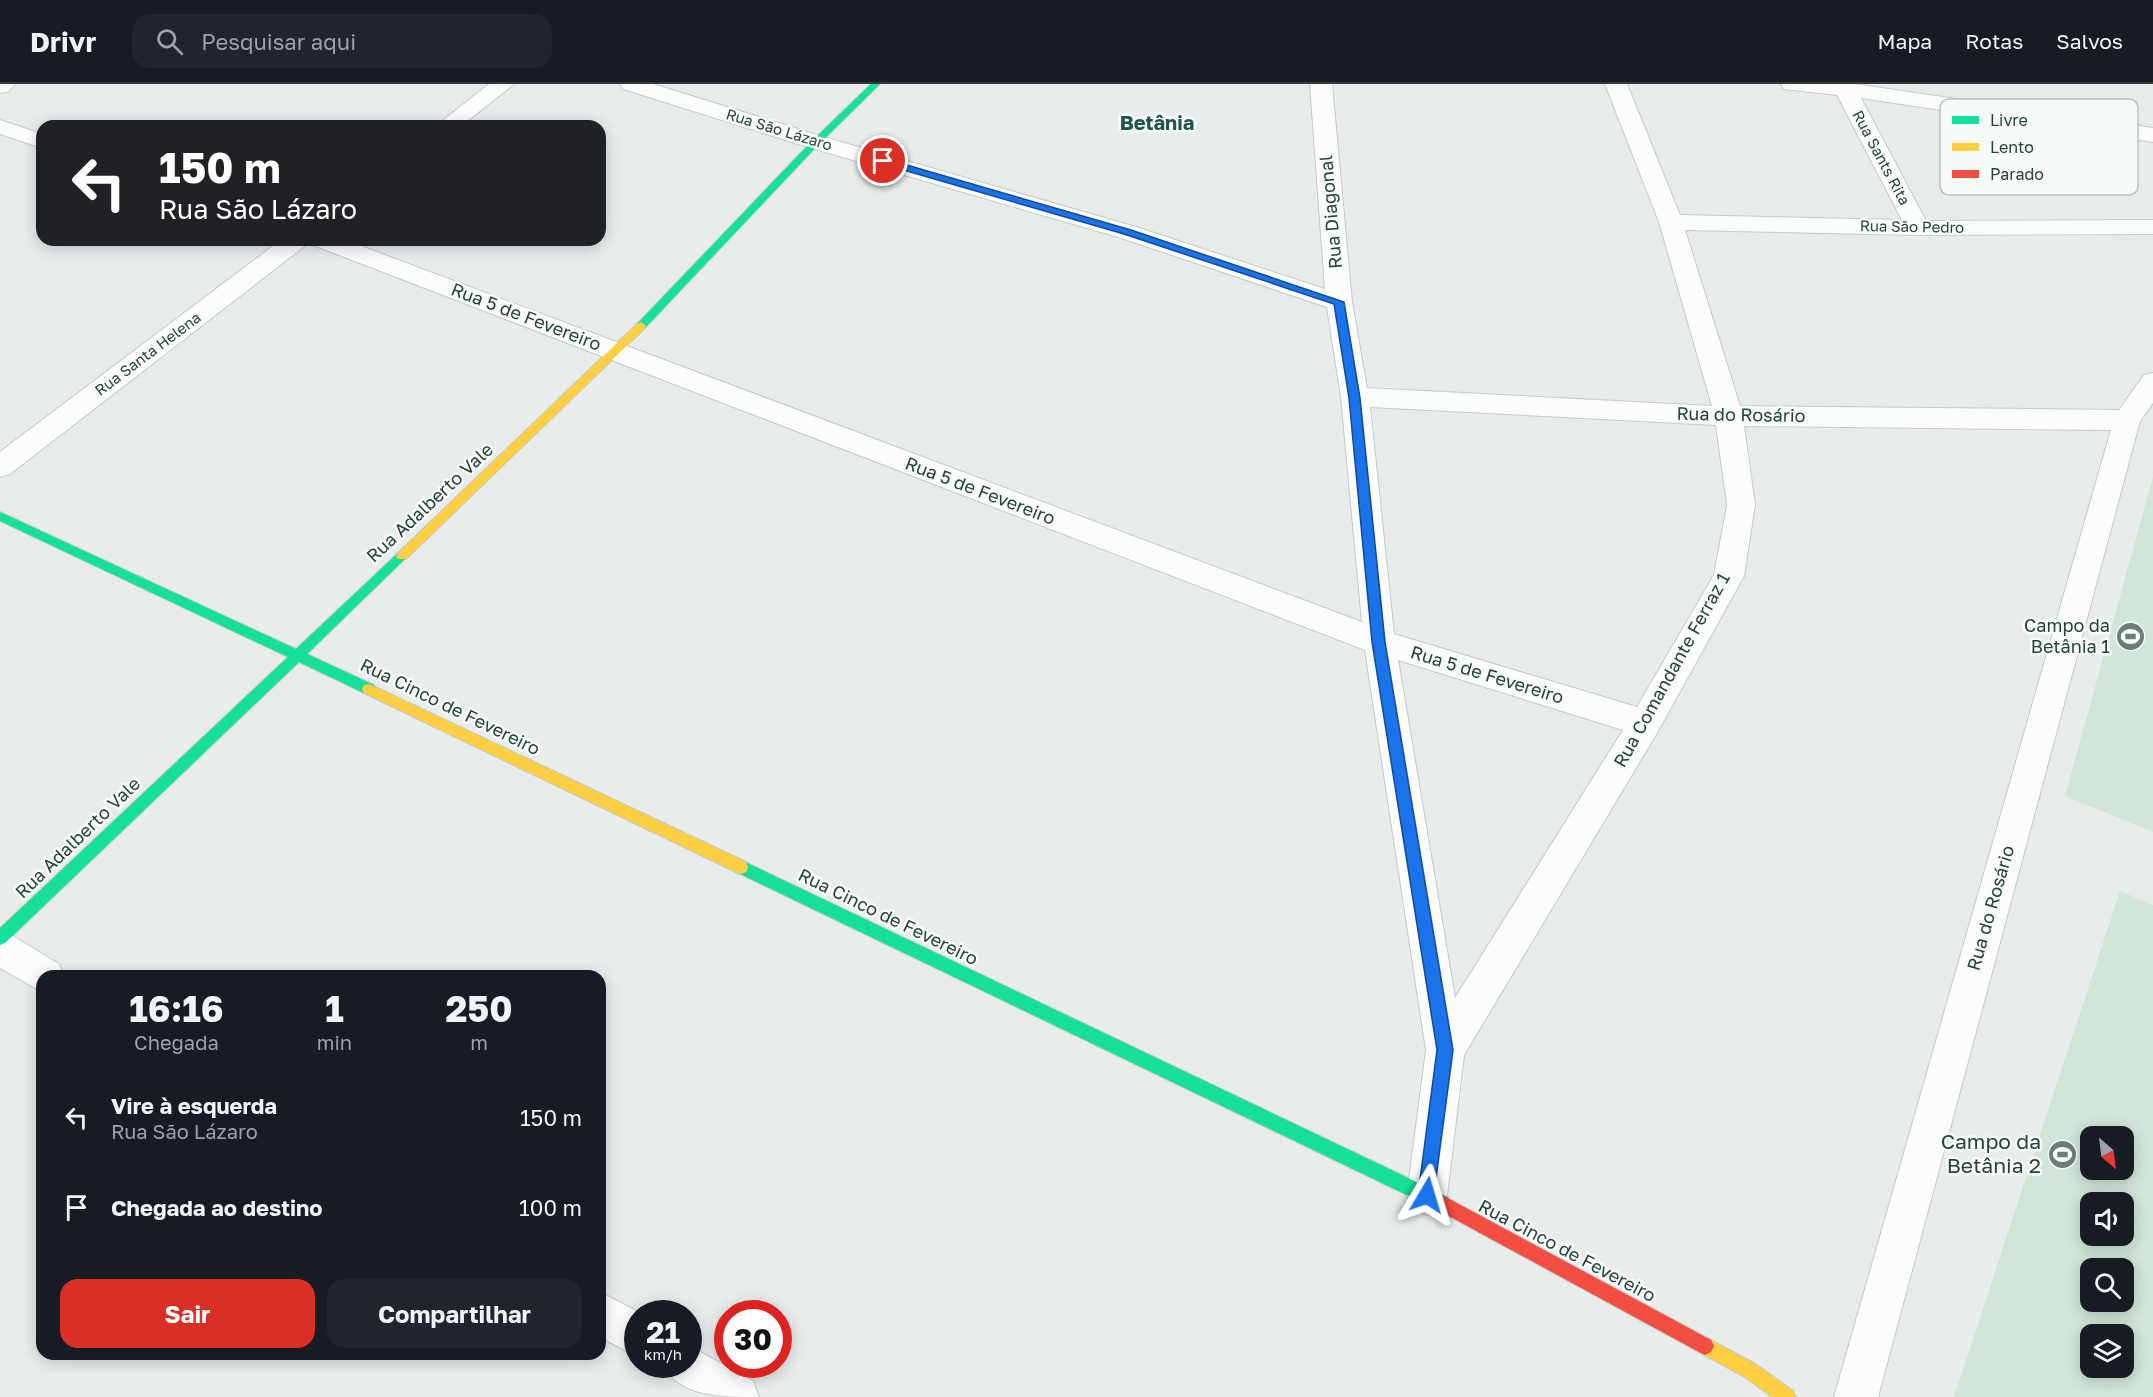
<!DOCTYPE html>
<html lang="pt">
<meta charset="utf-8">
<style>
body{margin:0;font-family:"Golos Text",sans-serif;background:#20242c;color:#f1f3f6;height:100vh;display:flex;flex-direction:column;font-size:22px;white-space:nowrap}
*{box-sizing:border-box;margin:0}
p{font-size:20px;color:#9ea1a6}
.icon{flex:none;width:33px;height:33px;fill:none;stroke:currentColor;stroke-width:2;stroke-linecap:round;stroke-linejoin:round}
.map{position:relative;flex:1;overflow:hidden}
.panel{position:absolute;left:36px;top:886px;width:570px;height:390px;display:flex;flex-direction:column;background:#171b24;border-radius:18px;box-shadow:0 3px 15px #0003}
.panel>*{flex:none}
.top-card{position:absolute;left:36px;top:36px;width:570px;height:126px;border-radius:18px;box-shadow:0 3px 15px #0003;background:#202124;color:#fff;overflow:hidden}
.needle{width:39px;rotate:152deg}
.fabs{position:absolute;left:2080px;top:1042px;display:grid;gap:12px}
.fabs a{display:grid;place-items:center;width:54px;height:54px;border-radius:12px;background:#171b24;box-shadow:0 3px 15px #0003;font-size:30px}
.speed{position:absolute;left:624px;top:1216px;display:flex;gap:12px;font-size:30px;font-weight:700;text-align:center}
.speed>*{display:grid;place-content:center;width:78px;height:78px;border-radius:50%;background:#171b24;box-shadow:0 3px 15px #0003;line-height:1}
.speed small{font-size:15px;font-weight:400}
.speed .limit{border:9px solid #d22;background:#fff;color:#111}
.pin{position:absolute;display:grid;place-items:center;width:51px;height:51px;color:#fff;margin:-26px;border:3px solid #fff;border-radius:50%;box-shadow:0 2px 6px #0007}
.me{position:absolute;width:66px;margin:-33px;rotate:7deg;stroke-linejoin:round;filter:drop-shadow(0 0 4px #0008)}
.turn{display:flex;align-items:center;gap:21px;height:126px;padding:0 24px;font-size:27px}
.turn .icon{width:78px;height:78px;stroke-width:2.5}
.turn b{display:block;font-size:42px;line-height:51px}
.eta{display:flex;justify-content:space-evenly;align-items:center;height:102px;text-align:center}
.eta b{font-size:36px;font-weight:700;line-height:42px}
.button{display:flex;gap:12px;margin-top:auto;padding:12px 24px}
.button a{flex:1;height:69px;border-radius:18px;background:#d93025;color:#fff;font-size:24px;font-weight:700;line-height:69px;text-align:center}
.button a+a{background:#20242c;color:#f1f3f6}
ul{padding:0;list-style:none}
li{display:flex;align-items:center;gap:18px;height:90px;padding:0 24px}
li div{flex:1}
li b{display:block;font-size:22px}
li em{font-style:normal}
header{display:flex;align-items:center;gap:36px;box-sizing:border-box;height:84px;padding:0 30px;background:#171b24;border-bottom:2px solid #363941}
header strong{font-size:28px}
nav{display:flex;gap:33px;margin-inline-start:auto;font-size:21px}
.search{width:420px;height:54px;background:#20242c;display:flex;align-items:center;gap:15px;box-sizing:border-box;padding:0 21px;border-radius:18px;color:#9ea1a6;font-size:22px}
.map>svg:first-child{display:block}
</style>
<header>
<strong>Drivr</strong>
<div class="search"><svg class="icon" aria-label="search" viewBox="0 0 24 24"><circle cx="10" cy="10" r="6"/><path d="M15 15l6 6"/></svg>Pesquisar aqui</div>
<nav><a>Mapa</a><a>Rotas</a><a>Salvos</a></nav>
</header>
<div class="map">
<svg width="2153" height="1313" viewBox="0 0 2153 1313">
<rect width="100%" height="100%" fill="#e8edeb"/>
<g fill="#d1e6d8" fill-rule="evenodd">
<polygon points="2153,393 2153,748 2065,712"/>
<path d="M 2120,807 L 2153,821 L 2153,1313 L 1954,1313 ZM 2091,1053 L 2124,1053 L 2124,1086 L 2091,1086 ZM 2091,1119 L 2124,1119 L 2124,1152 L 2091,1152 ZM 2091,1185 L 2124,1185 L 2124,1218 L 2091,1218 ZM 2091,1251 L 2124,1251 L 2124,1284 L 2091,1284 Z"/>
</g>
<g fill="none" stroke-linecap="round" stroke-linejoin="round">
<defs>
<g id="street">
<polygon points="0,0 15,0 8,8 0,9"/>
<polygon points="489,0 514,0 461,42 436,42"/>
<path d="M 620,0 L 653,0 L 824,53 L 1136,143 L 1325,205 L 1310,0 L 1332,0 L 1352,218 L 1367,304 L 1712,322 L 1659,138 L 1605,0 L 1627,0 L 1680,131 L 1902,136 L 1837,11 L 1784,5 L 1781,0 L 1855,0 L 2153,44 L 2153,58 L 1861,14 L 1926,137 L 2153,136 L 2153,150 L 1918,151 L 1685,146 L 1740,322 L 2119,326 L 2144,291 L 2153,289 L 2153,319 L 2140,337 L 1878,1313 L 1834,1313 L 2111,346 L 1744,342 L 1755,421 L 1744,492 L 1657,649 L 1464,971 L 1447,1111 L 1441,1125 L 1427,1131 L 1413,1125 L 1407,1111 L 1426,966 L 1365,566 L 313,161 L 310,156 L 345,156 L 1362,538 L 1341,313 L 1327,223 L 1118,153 L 808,63 L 623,5 ZM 1370,323 L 1716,341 L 1727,421 L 1714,491 L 1637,623 L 1394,550 ZM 1398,576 L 1623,646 L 1455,914 Z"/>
<polygon points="0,36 42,50 42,64 0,50"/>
<polygon points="281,156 309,156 306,161 10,390 0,393 0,368"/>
<polygon points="0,847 13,852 59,880 64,892 42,892 42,908 0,884"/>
<polygon points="600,1208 642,1230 638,1230 638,1273 600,1253"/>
<path d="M 688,1261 L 753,1297 L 759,1313 C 721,1313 680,1313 663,1281 L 688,1281 Z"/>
</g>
<g id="fast">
<polygon points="871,0 880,0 819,60 645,244 637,244 637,240 813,56"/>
<polygon points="0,428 296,565 398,469 402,467 408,472 307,570 374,601 376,605 374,609 364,609 299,578 5,859 0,861 0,844 288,573 0,437"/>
<polygon points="741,776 1448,1113 1450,1119 1448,1125 1442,1127 1436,1125 736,788 734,783 736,778"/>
</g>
<g id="slow">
<polygon points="641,238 646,242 645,244 406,475 398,475 396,472 398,469 637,240"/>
<polygon points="369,600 746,778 748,783 746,788 741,790 736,788 364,609 362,605 364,601"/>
<polygon points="1705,1253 1757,1281 1793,1307 1796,1313 1772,1313 1745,1293 1699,1268 1696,1262 1699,1256"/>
</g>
<polygon id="jam" points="1442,1111 1711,1256 1714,1262 1711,1268 1705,1271 1699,1268 1436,1125 1434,1119 1436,1113"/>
</defs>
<use href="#street" stroke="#c5cac8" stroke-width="2"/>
<use href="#fast" stroke="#c3cbc8" stroke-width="2"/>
<use href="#slow" stroke="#c3cbc8" stroke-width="2"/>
<use href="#jam" stroke="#c3cbc8" stroke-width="2"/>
<use href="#street" fill="#fcfcfc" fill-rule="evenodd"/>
<use href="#fast" fill="#16e098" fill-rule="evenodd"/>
<use href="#slow" fill="#ffcf43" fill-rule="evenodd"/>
<use href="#jam" fill="#f24e42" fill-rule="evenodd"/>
</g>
<polygon fill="#1a73e8" stroke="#114b97" stroke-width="1.5" points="879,75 886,75 1131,146 1344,218 1360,314 1385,558 1453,966 1433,1117 1427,1120 1421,1117 1418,1111 1437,966 1372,558 1349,314 1334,220 1124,150 879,79"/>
<defs>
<symbol id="stadium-disc" viewBox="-11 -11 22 22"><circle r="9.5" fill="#697e78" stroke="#f7fbf9"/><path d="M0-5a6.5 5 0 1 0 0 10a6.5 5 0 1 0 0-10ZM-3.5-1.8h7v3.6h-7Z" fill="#fff"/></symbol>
</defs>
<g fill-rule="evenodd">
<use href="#stadium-disc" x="2114" y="536" width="33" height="33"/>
<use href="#stadium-disc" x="2046" y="1054" width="33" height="33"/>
</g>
<g text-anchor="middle" stroke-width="5" stroke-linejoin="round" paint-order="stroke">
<g font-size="15" fill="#24423a" stroke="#f7fbf9">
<text transform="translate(779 46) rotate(17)" y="5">Rua São Lázaro</text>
<text transform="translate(1881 74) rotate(62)" y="5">Rua Sants Rita</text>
<text transform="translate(1912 143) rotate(1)" y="5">Rua São Pedro</text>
<text transform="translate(148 270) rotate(-37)" y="5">Rua Santa Helena</text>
</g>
<g font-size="18" fill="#24423a" stroke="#f7fbf9">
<text transform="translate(1331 128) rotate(-95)" y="6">Rua Diagonal</text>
<text transform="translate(526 233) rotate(21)" y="6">Rua 5 de Fevereiro</text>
<text transform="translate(1741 331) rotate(1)" y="6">Rua do Rosário</text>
<text transform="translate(980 407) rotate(21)" y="6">Rua 5 de Fevereiro</text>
<text transform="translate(430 419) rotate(-43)" y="6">Rua Adalberto Vale</text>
<text transform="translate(1672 586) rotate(-61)" y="6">Rua Comandante Ferraz 1</text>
<text transform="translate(1487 591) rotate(17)" y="6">Rua 5 de Fevereiro</text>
<text transform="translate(450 623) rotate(26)" y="6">Rua Cinco de Fevereiro</text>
<text transform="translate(78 754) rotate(-44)" y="6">Rua Adalberto Vale</text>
<text transform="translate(1991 824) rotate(-74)" y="6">Rua do Rosário</text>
<text transform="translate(888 833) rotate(26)" y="6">Rua Cinco de Fevereiro</text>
<text transform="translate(1567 1167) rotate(28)" y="6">Rua Cinco de Fevereiro</text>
</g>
<g font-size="18" fill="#24423a" stroke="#f7fbf9" text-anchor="end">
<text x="2110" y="548">Campo da<tspan x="2110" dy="21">Betânia 1</tspan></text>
</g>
<g font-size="20" font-weight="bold" fill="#1f5548" stroke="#f7fbf9">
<text x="1157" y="46">Betânia</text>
</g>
<g font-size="21" fill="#24423a" stroke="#f7fbf9" text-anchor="end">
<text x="2041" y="1065">Campo da<tspan x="2041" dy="24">Betânia 2</tspan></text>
</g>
</g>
<rect x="1940" y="15" width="198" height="96" rx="9" fill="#f7fbf9" stroke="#b8c4c0" stroke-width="1.5"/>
<rect x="1952" y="32" width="27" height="8" fill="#16e098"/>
<rect x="1952" y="59" width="27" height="8" fill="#ffcf43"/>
<rect x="1952" y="86" width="27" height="8" fill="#f24e42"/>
<g font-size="16" fill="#24423a">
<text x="1990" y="42">Livre</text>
<text x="1990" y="69">Lento</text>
<text x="1990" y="96">Parado</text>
</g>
</svg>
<div class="fabs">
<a><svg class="needle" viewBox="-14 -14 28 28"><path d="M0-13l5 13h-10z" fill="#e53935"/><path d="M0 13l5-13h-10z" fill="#9ea1a6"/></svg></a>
<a><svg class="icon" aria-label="sound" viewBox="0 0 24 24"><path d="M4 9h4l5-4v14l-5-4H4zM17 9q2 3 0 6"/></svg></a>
<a><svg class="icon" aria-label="search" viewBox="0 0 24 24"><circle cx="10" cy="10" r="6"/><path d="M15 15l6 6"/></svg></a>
<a><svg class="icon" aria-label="layers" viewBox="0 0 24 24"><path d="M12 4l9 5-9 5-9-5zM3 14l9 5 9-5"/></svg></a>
</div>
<div class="speed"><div>21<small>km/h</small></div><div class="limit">30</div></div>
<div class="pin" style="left:883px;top:77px;background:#d93025"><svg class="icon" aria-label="arrive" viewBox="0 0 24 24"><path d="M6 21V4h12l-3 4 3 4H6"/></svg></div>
<svg class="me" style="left:1427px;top:1111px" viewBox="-20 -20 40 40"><path d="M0-17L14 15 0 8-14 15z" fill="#1a73e8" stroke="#fff" stroke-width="4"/></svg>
<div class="top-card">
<div class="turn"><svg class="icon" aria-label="left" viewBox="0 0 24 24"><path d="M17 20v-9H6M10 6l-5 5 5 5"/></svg><div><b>150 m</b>Rua São Lázaro</div></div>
</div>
<section class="panel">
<div class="eta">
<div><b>16:16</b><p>Chegada</p></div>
<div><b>1</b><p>min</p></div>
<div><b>250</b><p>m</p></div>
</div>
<ul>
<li><svg class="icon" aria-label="left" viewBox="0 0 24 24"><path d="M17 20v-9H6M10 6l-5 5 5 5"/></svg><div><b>Vire à esquerda</b><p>Rua São Lázaro</p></div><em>150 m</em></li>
<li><svg class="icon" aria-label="arrive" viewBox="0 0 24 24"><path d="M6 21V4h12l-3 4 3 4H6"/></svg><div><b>Chegada ao destino</b></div><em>100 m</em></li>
</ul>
<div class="button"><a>Sair</a><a>Compartilhar</a></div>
</section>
</div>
